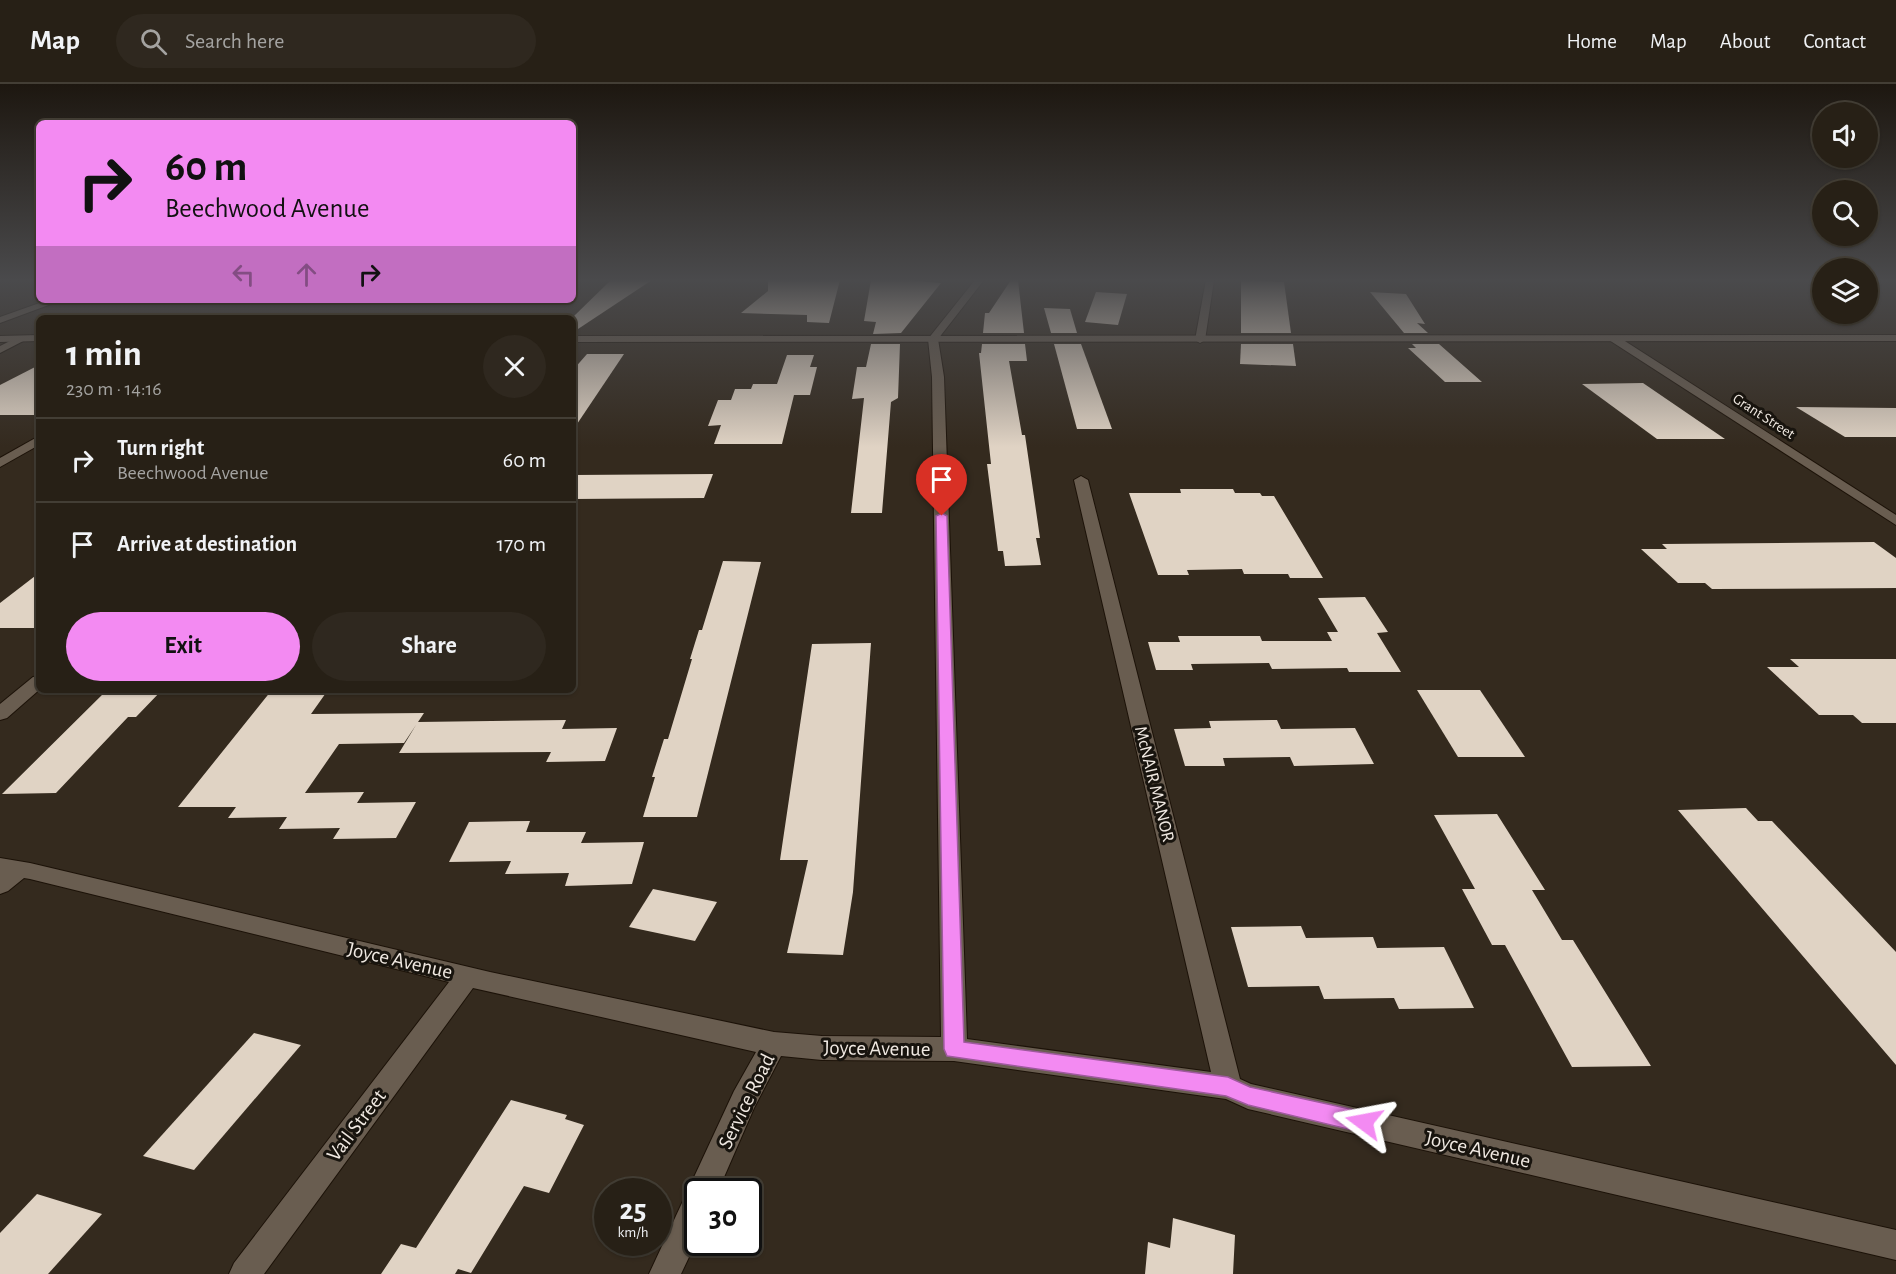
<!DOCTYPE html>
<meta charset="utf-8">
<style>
body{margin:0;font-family:"Alegreya Sans",sans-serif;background:#2f281f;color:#f1f3f6;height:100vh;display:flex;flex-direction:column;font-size:22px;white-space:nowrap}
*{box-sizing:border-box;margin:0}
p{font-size:20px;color:#a4a3a1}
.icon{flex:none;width:33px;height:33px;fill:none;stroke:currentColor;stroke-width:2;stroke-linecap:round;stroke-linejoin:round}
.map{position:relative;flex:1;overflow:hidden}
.details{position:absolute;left:36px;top:231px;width:540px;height:378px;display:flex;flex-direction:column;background:#272016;border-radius:9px;box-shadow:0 2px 4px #0004,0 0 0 2px #433e35}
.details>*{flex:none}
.guide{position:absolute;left:36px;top:36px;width:540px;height:183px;border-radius:9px;box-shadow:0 2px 4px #0004,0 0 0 2px #433e35;background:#f38af2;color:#111;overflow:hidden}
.controls{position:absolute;left:1812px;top:18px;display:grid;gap:12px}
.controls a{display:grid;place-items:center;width:66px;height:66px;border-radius:50%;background:#272016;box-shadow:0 2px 4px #0004,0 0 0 2px #433e35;font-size:30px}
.speed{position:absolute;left:594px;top:1094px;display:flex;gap:12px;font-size:30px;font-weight:700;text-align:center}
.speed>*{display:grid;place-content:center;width:78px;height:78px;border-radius:50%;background:#272016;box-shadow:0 2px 4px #0004,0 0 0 2px #433e35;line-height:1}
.speed small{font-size:15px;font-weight:400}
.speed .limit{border:3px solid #111;border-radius:9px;background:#fff;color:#111}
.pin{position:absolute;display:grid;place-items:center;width:51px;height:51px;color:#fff;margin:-62px -26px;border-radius:50% 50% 50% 0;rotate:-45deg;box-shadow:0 0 6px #0007}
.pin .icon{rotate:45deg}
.me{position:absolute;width:66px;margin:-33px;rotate:283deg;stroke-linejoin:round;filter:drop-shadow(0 0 4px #0008)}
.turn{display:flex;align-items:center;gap:21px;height:126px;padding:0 30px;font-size:27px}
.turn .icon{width:78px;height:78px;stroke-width:2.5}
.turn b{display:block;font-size:42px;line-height:51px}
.lanes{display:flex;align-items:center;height:57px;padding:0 30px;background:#0003;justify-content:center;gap:30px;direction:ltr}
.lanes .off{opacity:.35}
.round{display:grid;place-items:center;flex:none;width:63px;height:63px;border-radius:32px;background:#2f281f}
.overview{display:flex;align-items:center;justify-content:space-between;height:102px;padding:0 30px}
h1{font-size:36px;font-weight:600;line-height:45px}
.button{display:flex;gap:12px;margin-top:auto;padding:12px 30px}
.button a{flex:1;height:69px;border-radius:36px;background:#f38af2;color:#111;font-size:24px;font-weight:600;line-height:69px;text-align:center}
.button a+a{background:#2f281f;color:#f1f3f6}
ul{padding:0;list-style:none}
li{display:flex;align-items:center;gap:18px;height:84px;padding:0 30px;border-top:2px solid #433e35}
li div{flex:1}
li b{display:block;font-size:22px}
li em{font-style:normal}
header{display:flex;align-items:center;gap:36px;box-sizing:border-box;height:84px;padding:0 30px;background:#272016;border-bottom:2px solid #433e35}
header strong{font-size:28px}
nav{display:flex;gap:33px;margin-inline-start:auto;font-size:21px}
.search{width:420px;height:54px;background:#2f281f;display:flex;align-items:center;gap:15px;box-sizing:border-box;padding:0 21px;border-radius:33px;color:#a4a3a1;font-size:22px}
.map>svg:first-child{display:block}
</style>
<header>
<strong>Map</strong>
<div class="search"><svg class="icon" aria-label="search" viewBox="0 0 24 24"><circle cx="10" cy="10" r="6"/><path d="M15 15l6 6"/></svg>Search here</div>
<nav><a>Home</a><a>Map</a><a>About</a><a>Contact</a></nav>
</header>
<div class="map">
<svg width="1896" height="1190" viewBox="0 0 1896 1190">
<rect width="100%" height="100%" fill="#342a1e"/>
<g fill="#e0d3c4">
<polygon points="611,196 652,196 575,247 572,234"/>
<polygon points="768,196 840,196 829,239 807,238 807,231 741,229 768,207"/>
<polygon points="871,196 908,196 941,199 901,249 873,250 876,238 864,237"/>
<polygon points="1011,196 1018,196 1024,249 983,249 985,229 989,229"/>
<polygon points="1241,196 1284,198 1291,249 1241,249"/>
<polygon points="1096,208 1127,210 1118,241 1085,238"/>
<polygon points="1370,208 1406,210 1425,240 1417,239 1428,249 1404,249"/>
<polygon points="1044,224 1070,225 1077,249 1051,249"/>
<polygon points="871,260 900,260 898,314 891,318 882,429 851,429 864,314 852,315 857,283 866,283"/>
<polygon points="982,260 1025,260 1027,277 1009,277 1022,351 1025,351 1040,454 1036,454 1041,481 1005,482 1003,467 998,467 987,380 991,380 979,269 981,269"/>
<polygon points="1054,260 1081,260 1112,345 1077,345"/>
<polygon points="1241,260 1293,260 1296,282 1240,280"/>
<polygon points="1412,260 1439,260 1482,298 1445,298 1408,264 1416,264"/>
<polygon points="587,270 624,270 573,346 573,286"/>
<polygon points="787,271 814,271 810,283 817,283 810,311 794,311 782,360 714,360 721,341 708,342 718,316 731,316 735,305 751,305 753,300 777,300"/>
<polygon points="39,281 39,331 0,331 0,301"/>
<polygon points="1643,299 1725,355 1657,355 1582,300"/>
<polygon points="1796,323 1896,324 1896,353 1845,353"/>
<polygon points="713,390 704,414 573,415 573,391"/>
<polygon points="1180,405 1233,405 1235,409 1260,409 1262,412 1274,412 1323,494 1290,494 1288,490 1244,490 1242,485 1187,486 1189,491 1158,491 1129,409 1181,409"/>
<polygon points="1874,458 1896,474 1896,504 1712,505 1705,499 1678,499 1641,465 1667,465 1662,460"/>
<polygon points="723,477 761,478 697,733 643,733 655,693 652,693 664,655 668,655 692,575 690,575 699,546 702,546"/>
<polygon points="39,489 39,544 0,544 0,519"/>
<polygon points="1365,513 1388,548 1377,549 1401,588 1349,588 1347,584 1272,585 1269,579 1191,580 1193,586 1156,586 1148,558 1180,558 1178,552 1260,552 1262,557 1332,557 1327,548 1338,548 1318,514"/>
<polygon points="871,559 853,808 843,871 787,869 808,776 780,776 812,560"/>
<polygon points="1790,575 1896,575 1896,639 1862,639 1853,631 1819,631 1767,583 1799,583"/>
<polygon points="107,606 162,606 136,633 128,633 56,709 2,710"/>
<polygon points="328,606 311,630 424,629 418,638 566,636 562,645 617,644 605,677 546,678 551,668 399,669 416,641 404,659 339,660 305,709 364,708 357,719 416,718 396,754 333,755 340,744 279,745 287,733 228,734 236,723 178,723 271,607"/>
<polygon points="1417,606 1480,606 1525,673 1458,673"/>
<polygon points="1277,636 1281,645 1355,644 1374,680 1294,682 1290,673 1223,674 1225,682 1185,682 1174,645 1211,644 1209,637"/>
<polygon points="1746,724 1758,737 1772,737 1896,868 1896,981 1678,726"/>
<polygon points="1497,730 1545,806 1532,806 1562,856 1573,856 1651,982 1572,983 1505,861 1492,861 1462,805 1475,805 1434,731"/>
<polygon points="530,737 526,748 586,748 581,759 644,758 632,800 565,802 569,789 505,790 511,777 449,778 469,738"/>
<polygon points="653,805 717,818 695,857 629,843"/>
<polygon points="1301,842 1306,854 1373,853 1377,864 1444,863 1474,924 1399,925 1394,914 1324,915 1319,902 1248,903 1231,843"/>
<polygon points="254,949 301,961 194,1086 143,1072"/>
<polygon points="511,1016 567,1031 565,1035 584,1041 549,1109 524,1102 471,1189 458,1185 455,1190 381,1190 401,1160 416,1164"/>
<polygon points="37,1110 102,1130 48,1190 0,1190 0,1149"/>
<polygon points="1173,1134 1235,1151 1233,1190 1145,1190 1148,1158 1170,1164"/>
</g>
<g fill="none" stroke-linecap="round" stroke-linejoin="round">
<defs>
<g id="street">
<polygon points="975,196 984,196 938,255 944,293 967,955 1211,988 1074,396 1081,392 1088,396 1240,995 1251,1000 1896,1146 1896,1176 1248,1025 1226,1015 954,977 822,976 781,972 754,1024 718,1107 698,1107 698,1154 681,1190 649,1190 734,1007 756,968 473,904 264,1190 229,1190 234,1179 449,898 30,795 24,794 8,807 0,810 0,774 30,779 490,888 774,948 822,952 941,953 932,293 928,255"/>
<polygon points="1206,196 1214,196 1205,256 1200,259 1195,256"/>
<polygon points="48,216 62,216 0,239 0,233"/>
<polygon points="20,252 29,254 0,269 0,262"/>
<polygon points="1609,252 1617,252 1896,431 1896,441 1609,256"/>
<polygon points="39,352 39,361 0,383 0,374"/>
<polygon points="39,592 39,606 7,634 0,636 0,620 33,593"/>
</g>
<g id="secondary">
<polygon points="39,251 39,257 0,258 0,252"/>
<polygon points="1896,251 1896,257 573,258 573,252"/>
</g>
</defs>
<use href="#street" stroke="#1c1208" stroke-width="2"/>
<use href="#secondary" stroke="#1c1208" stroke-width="2"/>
<use href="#street" fill="#695d50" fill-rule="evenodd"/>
<use href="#secondary" fill="#695d50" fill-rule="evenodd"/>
</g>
<linearGradient id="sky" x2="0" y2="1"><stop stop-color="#1d1710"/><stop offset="0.54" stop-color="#4a4a4c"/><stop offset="1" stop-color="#4a4a4c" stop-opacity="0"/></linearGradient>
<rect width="1896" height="363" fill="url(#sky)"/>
<polygon fill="#f38af2" stroke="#9e5a9d" stroke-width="1.5" points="942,429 947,432 964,958 1228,993 1250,1003 1364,1028 1371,1031 1374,1038 1371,1046 1364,1049 1248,1021 1226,1012 947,972 944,965 936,432"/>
<g text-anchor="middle" stroke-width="6" stroke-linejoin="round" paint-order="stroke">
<g font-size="15" fill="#f0e9e2" stroke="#18140e">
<text transform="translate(1764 332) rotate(33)" y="5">Grant Street</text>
</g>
<g font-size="18" fill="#f0e9e2" stroke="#18140e">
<text transform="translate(1155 700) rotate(76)" y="6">McNAIR MANOR</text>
</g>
<g font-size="21" fill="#f0e9e2" stroke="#18140e">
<text transform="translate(400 876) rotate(13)" y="7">Joyce Avenue</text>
<text transform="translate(877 964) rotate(1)" y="7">Joyce Avenue</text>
<text transform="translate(746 1017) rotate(-64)" y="7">Service Road</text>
<text transform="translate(356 1041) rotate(-53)" y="7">Vail Street</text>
<text transform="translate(1478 1065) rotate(13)" y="7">Joyce Avenue</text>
</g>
</g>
</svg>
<div class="controls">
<a><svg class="icon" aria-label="sound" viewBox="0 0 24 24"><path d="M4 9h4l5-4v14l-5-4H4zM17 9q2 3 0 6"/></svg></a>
<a><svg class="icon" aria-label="search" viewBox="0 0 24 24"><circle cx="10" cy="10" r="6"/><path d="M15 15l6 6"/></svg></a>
<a><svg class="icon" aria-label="layers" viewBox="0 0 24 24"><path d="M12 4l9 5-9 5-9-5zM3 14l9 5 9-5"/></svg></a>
</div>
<div class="speed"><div>25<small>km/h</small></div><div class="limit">30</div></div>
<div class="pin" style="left:942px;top:432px;background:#d93025"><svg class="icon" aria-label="arrive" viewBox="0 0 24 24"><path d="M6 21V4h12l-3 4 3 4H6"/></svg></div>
<svg class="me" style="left:1364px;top:1038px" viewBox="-20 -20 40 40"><path d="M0-17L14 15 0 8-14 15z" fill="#f38af2" stroke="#fff" stroke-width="4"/></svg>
<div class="guide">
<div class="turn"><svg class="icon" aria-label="right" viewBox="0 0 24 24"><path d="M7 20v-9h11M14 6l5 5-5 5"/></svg><div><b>60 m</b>Beechwood Avenue</div></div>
<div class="lanes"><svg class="icon off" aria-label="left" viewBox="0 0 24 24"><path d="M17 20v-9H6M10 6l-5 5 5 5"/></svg><svg class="icon off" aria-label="ahead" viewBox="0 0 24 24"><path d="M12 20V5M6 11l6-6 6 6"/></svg><svg class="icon" aria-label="right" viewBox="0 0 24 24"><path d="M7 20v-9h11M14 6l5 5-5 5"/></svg></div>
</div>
<section class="details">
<div class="overview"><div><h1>1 min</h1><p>230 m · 14:16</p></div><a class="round"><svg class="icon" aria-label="close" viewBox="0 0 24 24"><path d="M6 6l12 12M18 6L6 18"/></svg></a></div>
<ul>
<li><svg class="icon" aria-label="right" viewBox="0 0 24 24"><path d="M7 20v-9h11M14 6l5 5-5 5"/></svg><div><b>Turn right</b><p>Beechwood Avenue</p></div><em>60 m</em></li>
<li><svg class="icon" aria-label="arrive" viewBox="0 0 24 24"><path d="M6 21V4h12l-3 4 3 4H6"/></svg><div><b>Arrive at destination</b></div><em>170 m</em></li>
</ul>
<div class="button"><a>Exit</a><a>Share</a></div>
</section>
</div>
